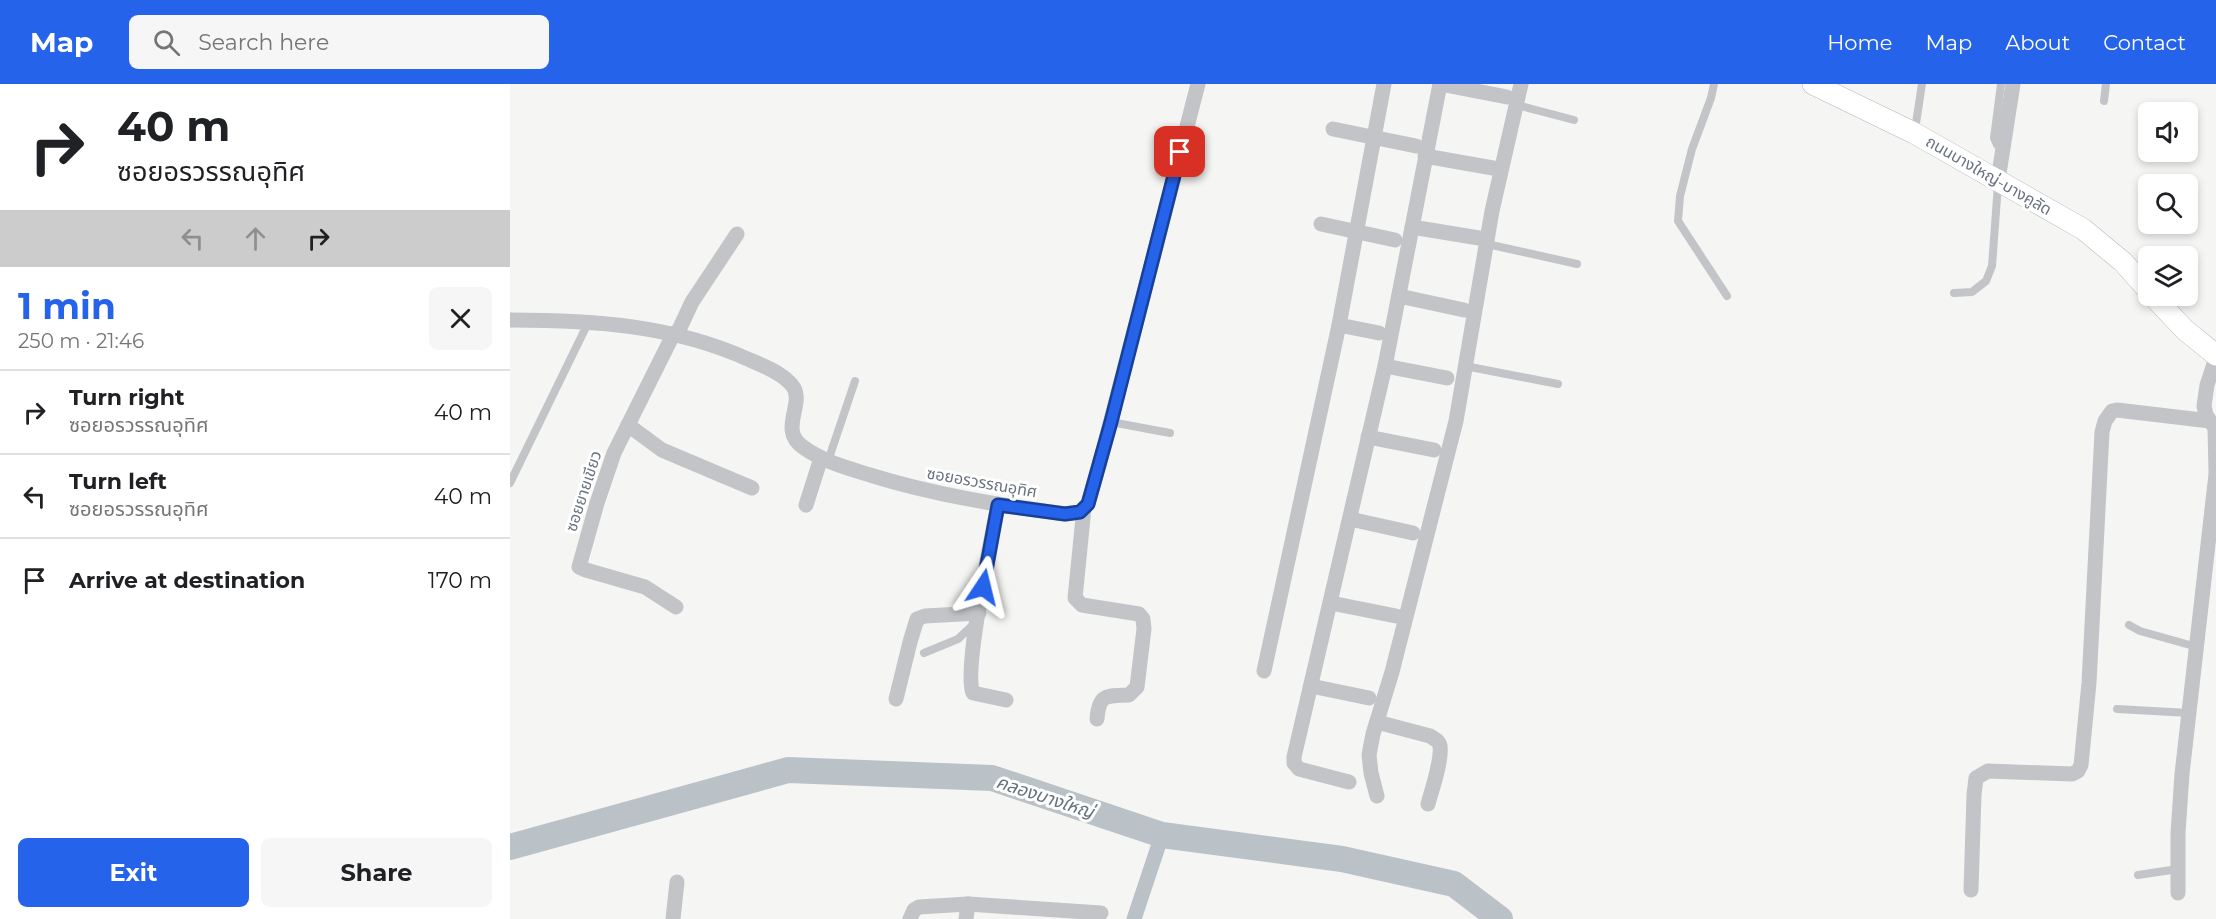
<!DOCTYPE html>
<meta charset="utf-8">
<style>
body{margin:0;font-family:Montserrat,"Noto Sans Thai",sans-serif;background:#f6f6f6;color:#202124;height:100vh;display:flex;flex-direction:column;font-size:22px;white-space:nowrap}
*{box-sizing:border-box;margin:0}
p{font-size:20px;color:#757577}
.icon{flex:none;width:33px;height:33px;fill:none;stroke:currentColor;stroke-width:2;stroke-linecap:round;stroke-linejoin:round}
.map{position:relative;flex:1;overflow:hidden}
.side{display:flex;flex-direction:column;background:#fff;width:510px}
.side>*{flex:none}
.top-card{background:#fff;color:#202124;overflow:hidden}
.tools{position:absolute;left:1628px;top:18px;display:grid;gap:12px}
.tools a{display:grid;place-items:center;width:60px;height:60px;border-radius:9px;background:#fff;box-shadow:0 3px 9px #0003;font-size:30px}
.pin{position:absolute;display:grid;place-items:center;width:51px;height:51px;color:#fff;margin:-26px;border-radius:12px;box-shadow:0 3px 9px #0006}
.me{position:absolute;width:66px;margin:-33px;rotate:10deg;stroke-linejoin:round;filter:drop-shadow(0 0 4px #0008)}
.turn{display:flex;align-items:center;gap:21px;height:126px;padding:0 18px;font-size:27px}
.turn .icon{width:78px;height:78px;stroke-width:2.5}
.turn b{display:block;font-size:42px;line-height:51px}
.lanes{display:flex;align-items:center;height:57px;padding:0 18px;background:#0003;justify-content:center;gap:30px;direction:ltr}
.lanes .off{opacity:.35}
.round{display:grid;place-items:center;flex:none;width:63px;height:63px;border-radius:9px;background:#f6f6f6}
.overview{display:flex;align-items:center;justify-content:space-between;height:102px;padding:0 18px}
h1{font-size:36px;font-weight:700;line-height:45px;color:#2563eb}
.primary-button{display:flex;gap:12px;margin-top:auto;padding:12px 18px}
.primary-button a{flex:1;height:69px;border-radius:9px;background:#2563eb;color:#fff;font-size:24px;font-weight:700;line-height:69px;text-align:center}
.primary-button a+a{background:#f6f6f6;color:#202124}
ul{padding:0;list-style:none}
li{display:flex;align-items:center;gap:18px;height:84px;padding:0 18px;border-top:2px solid #e0e0e0}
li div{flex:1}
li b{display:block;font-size:22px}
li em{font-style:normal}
header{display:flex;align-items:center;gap:36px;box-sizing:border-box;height:84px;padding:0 30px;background:#2563eb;color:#fff}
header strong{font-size:28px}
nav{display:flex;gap:33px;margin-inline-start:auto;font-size:21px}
.search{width:420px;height:54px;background:#f6f6f6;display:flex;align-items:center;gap:15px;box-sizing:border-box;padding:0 21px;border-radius:9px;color:#757577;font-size:22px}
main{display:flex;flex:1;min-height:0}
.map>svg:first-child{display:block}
</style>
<header>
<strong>Map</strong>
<div class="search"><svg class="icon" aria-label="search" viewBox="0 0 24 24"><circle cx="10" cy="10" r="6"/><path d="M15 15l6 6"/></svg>Search here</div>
<nav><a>Home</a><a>Map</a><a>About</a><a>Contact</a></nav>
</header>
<main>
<section class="side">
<div class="top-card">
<div class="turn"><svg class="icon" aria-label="right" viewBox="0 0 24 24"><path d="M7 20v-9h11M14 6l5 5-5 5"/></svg><div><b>40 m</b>ซอยอรวรรณอุทิศ</div></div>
<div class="lanes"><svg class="icon off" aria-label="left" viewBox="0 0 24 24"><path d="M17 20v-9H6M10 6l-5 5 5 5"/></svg><svg class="icon off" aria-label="ahead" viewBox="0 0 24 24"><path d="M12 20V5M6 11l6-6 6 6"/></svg><svg class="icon" aria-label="right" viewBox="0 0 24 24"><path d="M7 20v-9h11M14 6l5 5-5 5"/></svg></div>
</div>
<div class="overview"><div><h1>1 min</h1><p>250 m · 21:46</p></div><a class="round"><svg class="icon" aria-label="close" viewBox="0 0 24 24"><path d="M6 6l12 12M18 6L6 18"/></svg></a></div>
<ul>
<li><svg class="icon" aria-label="right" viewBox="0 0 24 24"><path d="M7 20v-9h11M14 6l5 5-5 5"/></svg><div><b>Turn right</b><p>ซอยอรวรรณอุทิศ</p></div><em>40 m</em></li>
<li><svg class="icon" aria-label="left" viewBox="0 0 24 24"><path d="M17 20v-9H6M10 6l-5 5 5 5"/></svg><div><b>Turn left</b><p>ซอยอรวรรณอุทิศ</p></div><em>40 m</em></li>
<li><svg class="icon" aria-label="arrive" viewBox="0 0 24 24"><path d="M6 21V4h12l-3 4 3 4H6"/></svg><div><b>Arrive at destination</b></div><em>170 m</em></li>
</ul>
<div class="primary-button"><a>Exit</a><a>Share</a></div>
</section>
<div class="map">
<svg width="1706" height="835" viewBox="0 0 1706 835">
<rect width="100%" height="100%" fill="#f5f6f3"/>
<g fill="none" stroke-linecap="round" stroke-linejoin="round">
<polyline stroke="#bac2c7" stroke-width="15" points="624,835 652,751"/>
<polyline stroke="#bac2c7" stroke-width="26" points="0,763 278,686 482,694 652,751 832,775 944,800 990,835"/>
<defs>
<g id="secondary">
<polyline points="1303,0 1404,49 1573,145 1613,178 1638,206"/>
<polyline points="1643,212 1675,246 1706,271"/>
</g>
</defs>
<use href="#secondary" stroke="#b4b8bc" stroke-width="22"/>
<g stroke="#c2c4c8" stroke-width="8">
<polyline points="1204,0 1201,14 1182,65 1170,112 1168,137 1217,212"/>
<polyline points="1491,0 1484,54 1487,61 1493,63"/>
<polyline points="1594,17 1596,0"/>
<polyline points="1007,21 1064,36"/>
<polyline points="1405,46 1412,0"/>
<polyline points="977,160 1067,180"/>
<polyline points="1444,209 1462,208 1476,197 1482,182 1488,100"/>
<polyline points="955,282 1048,300"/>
<polyline points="601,338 660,349"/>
<polyline points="318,377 345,297"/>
<polyline points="0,399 78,239"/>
<polyline points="1619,541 1630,547 1687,563"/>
<polyline points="414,569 448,555 465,539"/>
<polyline points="1607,625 1679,629"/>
<polyline points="1628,791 1668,785"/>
</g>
<g stroke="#c2c4c8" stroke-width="15">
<polyline points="930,0 997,13"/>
<polyline points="823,45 906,62"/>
<polyline points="915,72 983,84"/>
<polyline points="1488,96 1503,0"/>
<polyline points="811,140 885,156"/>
<polyline points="902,143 969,154"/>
<polyline points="889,212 954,226"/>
<path d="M 0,236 C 83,236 163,241 240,276 C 252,281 269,288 279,298 C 300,316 266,344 293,363 C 312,377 337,384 360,391 C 424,411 489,421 555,430 L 570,428 L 578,420 L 594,363 L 688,0"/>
<polyline points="829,241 869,249"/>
<polyline points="164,249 104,369 87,419 69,483 76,486 135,503 166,523"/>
<polyline points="167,250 182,218 227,150"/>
<polyline points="1706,274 1697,301 1694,322 1696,331 1705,344 1706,388"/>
<polyline points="875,282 937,294"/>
<polyline points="118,341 152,366 242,404"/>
<polyline points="858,353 924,366"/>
<polyline points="296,421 311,374"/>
<path d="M 488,421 C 482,452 453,587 463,609 L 496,616"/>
<path d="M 574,424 L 565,514 L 572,521 L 629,530 L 633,535 L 634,545 L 627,603 L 619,611 C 597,612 589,609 587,635"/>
<polyline points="840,435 903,449"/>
<polyline points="821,519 886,532"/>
<polyline points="754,587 829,241 874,0"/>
<polyline points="801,602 859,614"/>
<polyline points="386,615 400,558 407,535 415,532 469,529"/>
<path d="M 867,638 L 920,652 C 925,655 929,657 930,662 C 932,677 922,705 918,720"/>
<polyline points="839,698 789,685 784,679 784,673 875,282 930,0"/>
<polyline points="867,712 861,689 859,671 863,650 882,588 946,337 982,127 1011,0"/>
<polyline points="1461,806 1464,711 1466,694 1478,687 1562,690 1568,687 1571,681 1579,599 1592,348 1595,337 1602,327 1607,326 1700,337"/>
<polyline points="1668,809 1668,749 1672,690 1706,390"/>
<polyline points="163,835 167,798"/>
<polyline points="400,835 404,826 409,823 458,820 591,829"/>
<polyline points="456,835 458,820"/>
</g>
<use href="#secondary" stroke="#fff" stroke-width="21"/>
</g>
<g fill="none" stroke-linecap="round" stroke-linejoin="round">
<defs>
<polyline id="route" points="473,503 488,421 555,430 570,428 578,420 601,338 670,68"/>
</defs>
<use href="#route" stroke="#184099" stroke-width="15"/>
<use href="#route" stroke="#2563eb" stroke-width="10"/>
</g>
<g text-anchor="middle" stroke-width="6" stroke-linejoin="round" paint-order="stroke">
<g font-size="16" fill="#687381" stroke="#fff">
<text transform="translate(1479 91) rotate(30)" y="6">ถนนบางใหญ่-บางคูลัด</text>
<text transform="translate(472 398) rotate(10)" y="6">ซอยอรวรรณอุทิศ</text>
<text transform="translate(73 407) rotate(-72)" y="6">ซอยยายเขียว</text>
</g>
<g font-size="18" font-style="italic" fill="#63737d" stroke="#fff">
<text transform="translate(535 713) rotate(18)" y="6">คลองบางใหญ่</text>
</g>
</g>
</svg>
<div class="tools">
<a><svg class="icon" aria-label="sound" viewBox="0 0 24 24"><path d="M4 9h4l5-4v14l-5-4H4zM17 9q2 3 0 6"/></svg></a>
<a><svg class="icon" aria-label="search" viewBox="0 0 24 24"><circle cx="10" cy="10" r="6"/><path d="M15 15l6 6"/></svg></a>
<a><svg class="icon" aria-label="layers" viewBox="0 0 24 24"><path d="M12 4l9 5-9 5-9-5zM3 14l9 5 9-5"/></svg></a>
</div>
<div class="pin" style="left:670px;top:68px;background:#d93025"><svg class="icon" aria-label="arrive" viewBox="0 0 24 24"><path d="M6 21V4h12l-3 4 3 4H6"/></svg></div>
<svg class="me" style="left:473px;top:503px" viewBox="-20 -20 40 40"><path d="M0-17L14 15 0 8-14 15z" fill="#2563eb" stroke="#fff" stroke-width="4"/></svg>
</div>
</main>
